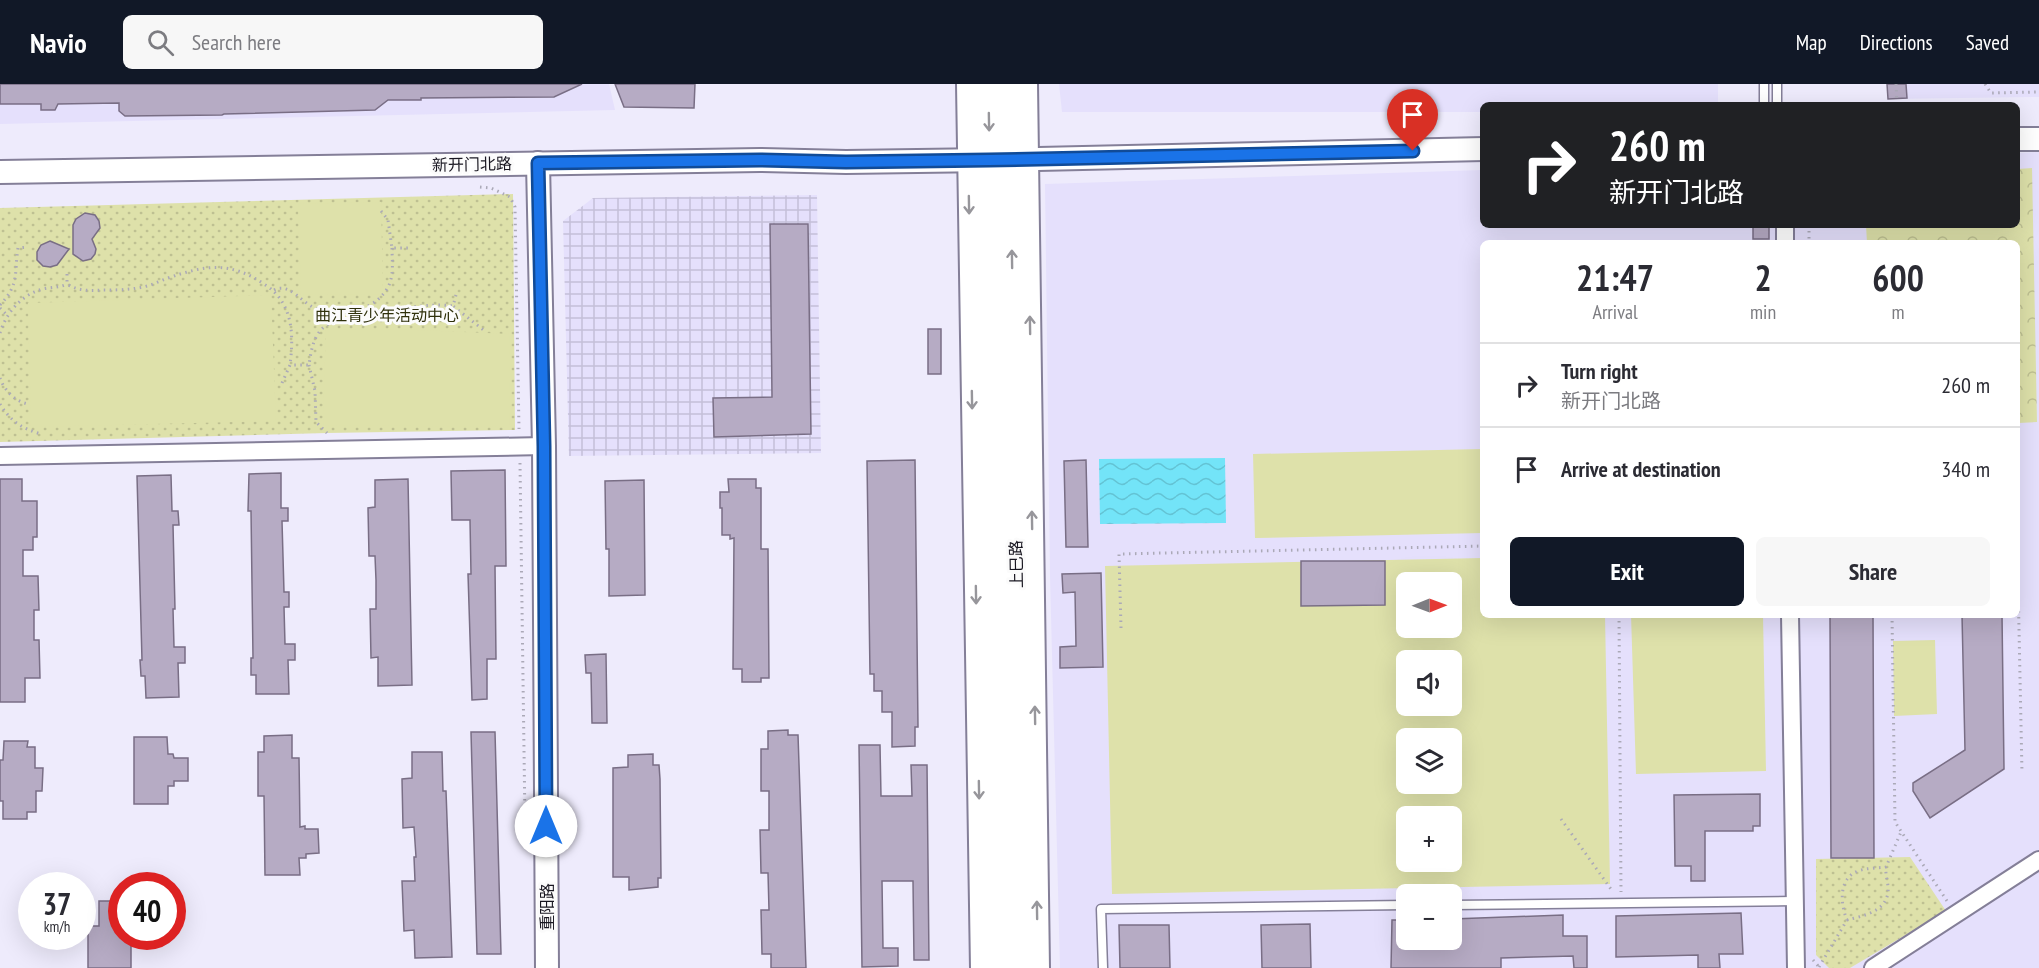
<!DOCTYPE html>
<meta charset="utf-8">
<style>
body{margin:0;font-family:"PT Sans Narrow","Noto Sans SC",sans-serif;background:#f7f7f7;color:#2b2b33;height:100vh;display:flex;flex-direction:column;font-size:22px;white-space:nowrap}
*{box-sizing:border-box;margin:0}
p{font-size:20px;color:#7c7c81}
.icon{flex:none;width:33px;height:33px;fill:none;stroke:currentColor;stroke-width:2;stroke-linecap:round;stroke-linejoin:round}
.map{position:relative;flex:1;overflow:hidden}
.drawer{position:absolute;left:1480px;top:156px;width:540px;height:378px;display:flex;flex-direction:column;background:#fff;border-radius:9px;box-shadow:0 6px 24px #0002}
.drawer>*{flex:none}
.hud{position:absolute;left:1480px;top:18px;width:540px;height:126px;border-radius:9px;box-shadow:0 6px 24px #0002;background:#202124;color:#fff;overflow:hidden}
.needle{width:39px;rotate:89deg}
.buttons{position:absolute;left:1396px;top:488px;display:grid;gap:12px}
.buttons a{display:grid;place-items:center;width:66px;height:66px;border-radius:9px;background:#fff;box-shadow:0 6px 24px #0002;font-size:30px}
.speed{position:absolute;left:18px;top:788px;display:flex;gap:12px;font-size:30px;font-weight:700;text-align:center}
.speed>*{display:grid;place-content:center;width:78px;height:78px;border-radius:50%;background:#fff;box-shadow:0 6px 24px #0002;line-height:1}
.speed small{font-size:15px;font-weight:400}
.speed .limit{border:9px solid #d22;background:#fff;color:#111}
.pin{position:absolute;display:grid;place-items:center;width:51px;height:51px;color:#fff;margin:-62px -26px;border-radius:50% 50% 50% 0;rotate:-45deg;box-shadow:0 0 6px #0007}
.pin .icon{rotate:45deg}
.me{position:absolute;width:66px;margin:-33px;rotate:0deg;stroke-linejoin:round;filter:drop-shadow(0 0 4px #0008)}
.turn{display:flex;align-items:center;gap:21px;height:126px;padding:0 30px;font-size:27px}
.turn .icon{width:78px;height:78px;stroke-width:2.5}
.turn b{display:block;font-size:42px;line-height:51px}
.eta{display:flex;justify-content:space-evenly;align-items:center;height:102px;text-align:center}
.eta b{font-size:36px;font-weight:700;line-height:42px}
.cta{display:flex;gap:12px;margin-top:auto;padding:12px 30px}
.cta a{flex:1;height:69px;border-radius:9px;background:#111827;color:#fff;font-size:24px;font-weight:700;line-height:69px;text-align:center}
.cta a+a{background:#f7f7f7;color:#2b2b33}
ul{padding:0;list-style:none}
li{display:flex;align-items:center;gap:18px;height:84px;padding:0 30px;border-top:2px solid #e1e1e2}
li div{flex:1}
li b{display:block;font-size:22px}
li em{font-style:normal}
header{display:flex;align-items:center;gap:36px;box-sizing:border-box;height:84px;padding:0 30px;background:#111827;color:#fff}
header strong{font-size:28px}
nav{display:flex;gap:33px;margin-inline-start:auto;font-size:21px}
.search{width:420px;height:54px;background:#f7f7f7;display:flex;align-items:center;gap:15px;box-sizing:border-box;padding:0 21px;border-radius:9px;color:#7c7c81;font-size:22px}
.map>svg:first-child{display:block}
</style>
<header>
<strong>Navio</strong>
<div class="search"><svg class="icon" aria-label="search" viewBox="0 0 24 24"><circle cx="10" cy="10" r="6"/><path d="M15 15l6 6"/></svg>Search here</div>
<nav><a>Map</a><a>Directions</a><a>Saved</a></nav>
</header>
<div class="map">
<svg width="2039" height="884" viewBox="0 0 2039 884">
<defs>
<pattern id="industrial-grid" width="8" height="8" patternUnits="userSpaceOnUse" patternTransform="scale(1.5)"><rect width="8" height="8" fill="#e5e0fc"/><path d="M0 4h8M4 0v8" fill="none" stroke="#c4bfd8"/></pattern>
<pattern id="green-dots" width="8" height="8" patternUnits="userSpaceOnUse" patternTransform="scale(1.5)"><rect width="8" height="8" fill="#dee1aa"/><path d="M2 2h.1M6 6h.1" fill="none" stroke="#bec092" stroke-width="1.8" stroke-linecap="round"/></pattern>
<pattern id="forest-crowns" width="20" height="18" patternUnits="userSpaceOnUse" patternTransform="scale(1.5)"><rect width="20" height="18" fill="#dee1aa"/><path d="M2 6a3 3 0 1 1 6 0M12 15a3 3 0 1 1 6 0" fill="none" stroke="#bec092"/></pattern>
<pattern id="water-waves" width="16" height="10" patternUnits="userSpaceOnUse" patternTransform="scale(1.5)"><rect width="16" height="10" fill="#73e4f8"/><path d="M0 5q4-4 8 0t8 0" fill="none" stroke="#63c3d4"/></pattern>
</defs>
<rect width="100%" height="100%" fill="#eeebfc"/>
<g fill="#e5e0fc" fill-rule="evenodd">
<polygon points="0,0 609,0 615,26 0,40"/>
<polygon points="1059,0 1718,0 1718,21 1484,21 1483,28 1062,28"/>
<polygon points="1887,0 2039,0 2039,13 1888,15"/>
<path d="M 2039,68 L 2039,884 L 1060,884 L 1050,492 L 1045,100 L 1483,86 L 1484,141 L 2018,141 L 2018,69 ZM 1484,159 L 2018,159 L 2018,531 L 1484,531 ZM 1407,498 L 1452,498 L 1452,543 L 1407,543 ZM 1407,576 L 1452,576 L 1452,621 L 1407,621 ZM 1407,654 L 1452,654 L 1452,699 L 1407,699 ZM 1407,732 L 1452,732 L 1452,777 L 1407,777 ZM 1407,810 L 1452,810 L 1452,855 L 1407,855 Z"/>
</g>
<polygon fill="url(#industrial-grid)" points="817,111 821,369 569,372 563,137 593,114"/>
<g fill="url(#green-dots)">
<polygon points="513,110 515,346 327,349 0,358 0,124"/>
<polygon points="1910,773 1946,827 1850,884 1829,884 1816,871 1816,775"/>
</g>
<polygon fill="url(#forest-crowns)" points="2032,84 2037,338 2018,339 2018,159 1867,159 1866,141 2018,141 2018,85"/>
<g fill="#dee1aa" fill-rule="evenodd">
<polygon points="381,118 383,210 301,211 298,120"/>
<polygon points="271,211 276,337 31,343 28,219"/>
<polygon points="326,245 417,246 510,250 509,343 323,341"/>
<polygon points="1483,365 1483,449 1255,454 1253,370"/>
<path d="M 1483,474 L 1484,531 L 1605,531 L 1610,800 L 1112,810 L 1105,482 ZM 1407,498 L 1452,498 L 1452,543 L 1407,543 ZM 1407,576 L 1452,576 L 1452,621 L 1407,621 ZM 1407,654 L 1452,654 L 1452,699 L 1407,699 ZM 1407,732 L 1452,732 L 1452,777 L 1407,777 Z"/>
<polygon points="1631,531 1763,531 1766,687 1636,690"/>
<polygon points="1935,556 1937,630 1894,632 1893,557"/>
</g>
<polygon fill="url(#water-waves)" points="1225,374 1226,439 1100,440 1099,375"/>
<g fill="#b6abc4" stroke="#796e85" stroke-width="1.5">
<polygon points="0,0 582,0 554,13 421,14 421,16 388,16 375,26 224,30 222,31 125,32 119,27 119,19 58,20 55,26 41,26 41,20 0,20"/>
<polygon points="615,0 695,0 694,24 624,23"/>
<polygon points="1887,0 1906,0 1907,14 1888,15"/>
<polygon points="85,129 95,131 99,137 100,144 92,155 96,165 95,170 91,175 83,177 73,170 73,141 76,135"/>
<polygon points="770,140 808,140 811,350 714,353 713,314 772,313"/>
<rect x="1753" y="141" width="16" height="14"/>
<polygon points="50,157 69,165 57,181 50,183 43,182 37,176 37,168 41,161"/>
<rect x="928" y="245" width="13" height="45"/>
<polygon points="915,376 918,643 915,643 915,662 892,663 892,628 882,628 882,607 874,607 874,590 870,590 867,377"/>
<polygon points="1086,376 1088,463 1066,463 1064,377"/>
<polygon points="505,386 506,482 495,482 496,575 487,575 487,615 472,616 468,490 471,490 470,436 452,436 451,387"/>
<polygon points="281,389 281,424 288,424 288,437 282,437 284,508 289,508 289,523 284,523 285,560 295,560 295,576 288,576 289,610 256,610 256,591 251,591 251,574 253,574 251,427 248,427 249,390"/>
<polygon points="171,391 172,427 178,427 179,441 173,441 175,525 173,525 174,563 185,563 185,579 178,579 179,613 146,614 145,592 141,592 140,576 142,576 137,392"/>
<polygon points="0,395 22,395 22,417 37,417 37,453 33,453 33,466 23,466 23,492 38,492 39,526 34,526 34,556 39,556 40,594 25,594 25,618 0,618"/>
<polygon points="408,395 412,601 378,602 378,573 371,574 370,525 376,525 376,496 375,472 369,472 368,424 375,423 375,396"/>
<polygon points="728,395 756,395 756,404 761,404 761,465 768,465 769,594 761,594 761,598 742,598 742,585 733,585 734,454 730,455 730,451 722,451 722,424 720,424 720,408 729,408"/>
<polygon points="644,396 645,511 609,512 609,465 606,465 605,397"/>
<polygon points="1301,477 1385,477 1385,521 1301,522"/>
<polygon points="1101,489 1103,583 1060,584 1060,563 1076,562 1075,508 1063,509 1062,490"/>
<polygon points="1830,531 1873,531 1874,774 1831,774"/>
<polygon points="1962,531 2002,531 2004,685 1930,734 1913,707 1913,699 1965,666"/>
<polygon points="606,570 607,639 592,639 591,589 586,589 585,571"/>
<polygon points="788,646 788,651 798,651 806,884 771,884 771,870 762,870 761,826 769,826 768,789 761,789 760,746 769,746 769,707 761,707 761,665 768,665 768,647"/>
<polygon points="471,648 495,648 501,870 477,870"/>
<polygon points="292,651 292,674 299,674 300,743 305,742 305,745 318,745 319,769 306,770 306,774 299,774 300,791 265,791 264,712 258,712 258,668 264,668 264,652"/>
<polygon points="134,653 167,653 168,670 173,670 174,674 188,674 188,697 174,697 174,702 168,702 168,720 134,720"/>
<polygon points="4,657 28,657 27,663 35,663 35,684 43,684 42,707 36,707 36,728 27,728 27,735 3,735 3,717 0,717 0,676 3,676"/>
<polygon points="859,661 880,661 881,712 912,712 911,681 927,681 929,876 914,876 913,797 882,797 883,864 898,864 898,882 862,883"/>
<polygon points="412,668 442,668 443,707 446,707 452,873 415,874 414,846 404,847 402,797 415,797 414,773 416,773 414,743 403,744 402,695 412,694"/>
<polygon points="653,670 653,681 659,681 660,695 661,794 658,794 658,803 629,806 629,793 613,793 613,684 628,683 628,671"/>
<polygon points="1760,710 1760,742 1753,742 1753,747 1705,747 1705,797 1691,797 1691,782 1675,782 1674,711"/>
<polygon points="99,817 122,817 122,852 131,852 131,884 88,884 88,842 99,842"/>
<polygon points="1741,829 1743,870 1719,870 1720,884 1698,884 1698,871 1616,873 1616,832"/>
<polygon points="1563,831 1563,852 1587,852 1587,884 1574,884 1573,872 1501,874 1501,884 1391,884 1392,836 1407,836 1407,855 1452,855 1452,835"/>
<polygon points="1310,840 1311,884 1262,884 1261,841"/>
<polygon points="1119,841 1169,841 1170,884 1120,884"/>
</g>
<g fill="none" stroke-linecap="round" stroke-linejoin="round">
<defs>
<g id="lane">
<polyline points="1764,0 1764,21"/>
<polyline points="1777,0 1777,21"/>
<polyline points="1452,821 1794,817"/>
<polyline points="1103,884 1101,825 1407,821"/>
</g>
<g id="street">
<polyline points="1785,141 1785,159"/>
<polyline points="0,372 544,362"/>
<polyline points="1790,531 1796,884"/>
<polyline points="1873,884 2039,776"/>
</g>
<g id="secondary">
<polyline points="968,0 982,884"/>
<polyline points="988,0 1001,884"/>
<polyline points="1008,0 1021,884"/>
<polyline points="1026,0 1038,884"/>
<polyline points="2018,55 2039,55"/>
<polyline points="538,79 544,362 547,884"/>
<polyline points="0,88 760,76 846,78 989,76 1484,65"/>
</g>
</defs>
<use href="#lane" stroke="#847f98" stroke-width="11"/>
<use href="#street" stroke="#847f98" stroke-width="20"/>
<use href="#secondary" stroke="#847f98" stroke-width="26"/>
<g stroke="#aba9b7" stroke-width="3" stroke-dasharray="1.5 4.5" stroke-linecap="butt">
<polyline points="1896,0 1897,21"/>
<polyline points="1985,0 1991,9 2039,8"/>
<polyline points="480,103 491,104 510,113 515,123 519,345"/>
<polyline points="381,127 388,136 392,164 411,164"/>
<polyline points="1809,141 1809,159"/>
<path d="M 67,190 L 67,200 C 78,207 89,207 102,206 C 115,206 129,206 143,203 C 152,201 160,197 168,194 C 206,181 230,177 264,200 C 293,218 294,250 290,281"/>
<path d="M 274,206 C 290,198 301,219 317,225 C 340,235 378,226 389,201 C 394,190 392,176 392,164"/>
<polyline points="456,211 453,222 486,248"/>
<path d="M 0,221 C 20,200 14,189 18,164 L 28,163"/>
<polyline points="0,224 7,231"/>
<path d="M 0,249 C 6,229 22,210 43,205 C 51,203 59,204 67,200"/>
<polyline points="309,281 315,307 316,338 327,349"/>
<path d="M 0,294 C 4,306 16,319 30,320"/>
<path d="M 282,299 L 290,281 L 309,281 C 311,268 313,252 324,243 C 334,235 349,238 361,236 C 367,236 372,232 378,230 C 401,224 429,219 453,222"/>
<path d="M 0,320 C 10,337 23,345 41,350"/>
<polyline points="520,379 525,738"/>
<polyline points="2018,453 2018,497"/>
<polyline points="2018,497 2022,689"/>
<polyline points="1619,531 1621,808"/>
<polyline points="1892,531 1895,738 1947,817"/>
<polyline points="1121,544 1119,470 1484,462"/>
<polyline points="1561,735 1613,808"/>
<path d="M 1847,836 C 1862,832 1886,828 1888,808 C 1889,800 1885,792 1886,783"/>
<polyline points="1813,876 1820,884"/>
<path d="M 1819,883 L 1847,836 C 1840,819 1838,792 1861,786 C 1869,784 1878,784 1886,783 L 1901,748"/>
</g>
<use href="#lane" stroke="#fff" stroke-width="8"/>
<use href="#street" stroke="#fff" stroke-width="16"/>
<use href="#secondary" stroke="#fff" stroke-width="22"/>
</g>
<defs><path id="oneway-shaft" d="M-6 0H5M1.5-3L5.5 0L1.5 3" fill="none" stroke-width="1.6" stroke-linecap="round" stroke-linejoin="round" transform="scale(1.5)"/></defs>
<g stroke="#97969b">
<use href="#oneway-shaft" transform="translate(989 38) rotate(89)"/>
<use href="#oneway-shaft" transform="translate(969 121) rotate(89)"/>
<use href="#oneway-shaft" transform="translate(1012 175) rotate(-91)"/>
<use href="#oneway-shaft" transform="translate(1030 241) rotate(-91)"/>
<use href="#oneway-shaft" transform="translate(972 316) rotate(89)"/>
<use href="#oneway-shaft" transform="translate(1032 436) rotate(-91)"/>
<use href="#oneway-shaft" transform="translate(976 511) rotate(89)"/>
<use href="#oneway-shaft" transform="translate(1035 631) rotate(-91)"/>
<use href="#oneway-shaft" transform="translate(979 706) rotate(89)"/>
<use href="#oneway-shaft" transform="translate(1037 826) rotate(-91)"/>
</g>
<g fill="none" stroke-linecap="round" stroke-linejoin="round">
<defs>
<polyline id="route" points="546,742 544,362 538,79 760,76 846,78 989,76 1413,67"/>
</defs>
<use href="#route" stroke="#114b97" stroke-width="15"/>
<use href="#route" stroke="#1a73e8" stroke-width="10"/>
</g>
<g text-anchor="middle" stroke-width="6" stroke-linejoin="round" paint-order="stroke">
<g font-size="16" fill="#181620" stroke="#fbfbfb">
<text transform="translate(472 80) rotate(-1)" y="6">新开门北路</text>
<text transform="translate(1016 480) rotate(-91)" y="6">上巳路</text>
<text transform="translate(547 823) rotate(-90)" y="6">重阳路</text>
</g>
<g font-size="16" fill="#2f300b" stroke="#fbfbfb">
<text x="387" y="237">曲江青少年活动中心</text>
</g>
</g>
</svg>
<div class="buttons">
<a><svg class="needle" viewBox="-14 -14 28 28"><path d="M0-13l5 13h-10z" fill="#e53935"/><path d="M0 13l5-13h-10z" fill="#7c7c81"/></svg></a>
<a><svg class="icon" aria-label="sound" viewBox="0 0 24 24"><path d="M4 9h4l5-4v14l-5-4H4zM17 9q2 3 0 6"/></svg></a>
<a><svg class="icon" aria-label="layers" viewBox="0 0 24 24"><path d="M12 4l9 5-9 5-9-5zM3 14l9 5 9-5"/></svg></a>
<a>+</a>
<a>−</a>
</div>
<div class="speed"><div>37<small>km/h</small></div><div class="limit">40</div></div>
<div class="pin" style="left:1413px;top:67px;background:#d93025"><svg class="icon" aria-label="arrive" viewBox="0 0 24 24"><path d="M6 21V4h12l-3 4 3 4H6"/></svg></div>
<svg class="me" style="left:546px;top:742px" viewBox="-20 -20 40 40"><circle r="19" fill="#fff"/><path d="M0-13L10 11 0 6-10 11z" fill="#1a73e8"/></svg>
<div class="hud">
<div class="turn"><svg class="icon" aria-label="right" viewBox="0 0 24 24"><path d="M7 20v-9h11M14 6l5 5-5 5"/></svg><div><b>260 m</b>新开门北路</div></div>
</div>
<section class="drawer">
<div class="eta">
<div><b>21:47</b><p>Arrival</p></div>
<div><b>2</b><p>min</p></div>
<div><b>600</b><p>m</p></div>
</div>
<ul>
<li><svg class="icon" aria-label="right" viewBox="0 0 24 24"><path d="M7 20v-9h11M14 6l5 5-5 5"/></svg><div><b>Turn right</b><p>新开门北路</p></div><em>260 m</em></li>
<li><svg class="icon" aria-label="arrive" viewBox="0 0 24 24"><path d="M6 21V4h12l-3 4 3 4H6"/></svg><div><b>Arrive at destination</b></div><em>340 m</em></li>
</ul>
<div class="cta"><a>Exit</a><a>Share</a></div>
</section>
</div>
